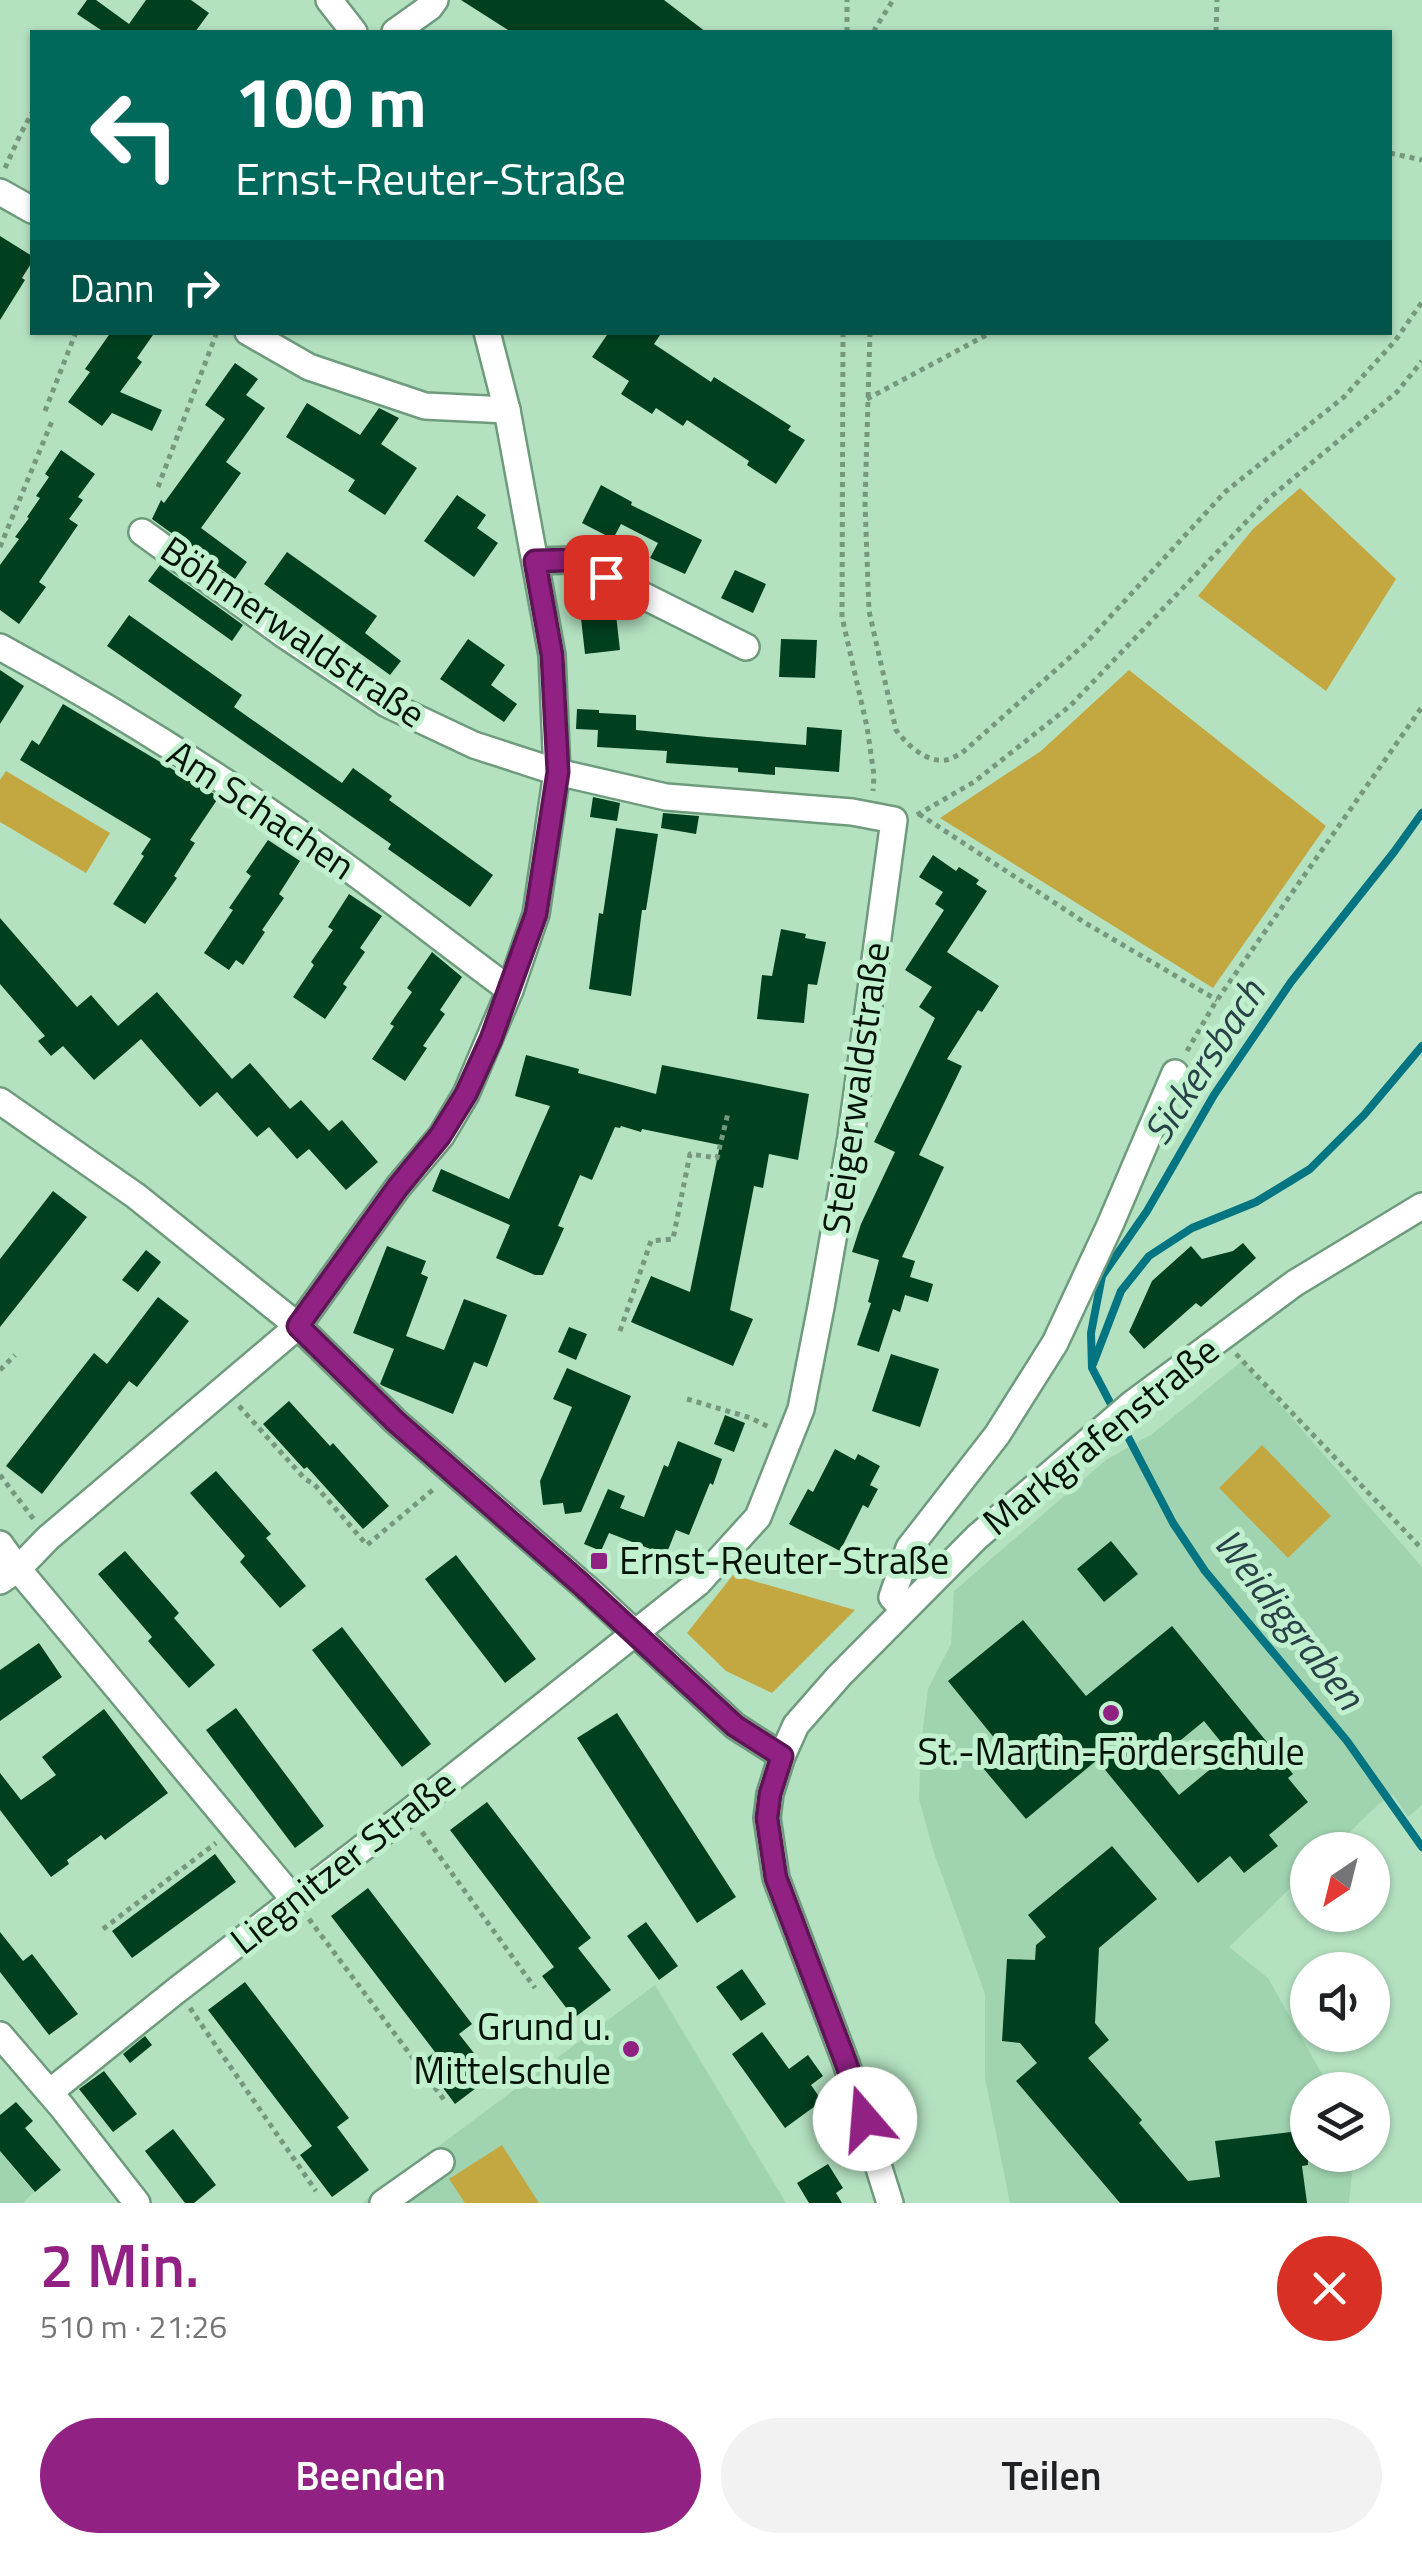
<!DOCTYPE html>
<html lang="de">
<meta charset="utf-8">
<style>
body{margin:0;font-family:"Titillium Web",sans-serif;background:#f2f2f2;color:#202124;height:100vh;display:flex;flex-direction:column;font-size:38px;white-space:nowrap}
*{box-sizing:border-box;margin:0}
p{font-size:32px;color:#757577}
.icon{flex:none;width:55px;height:55px;fill:none;stroke:currentColor;stroke-width:2;stroke-linecap:round;stroke-linejoin:round}
.map{position:relative;height:2203px;overflow:hidden}
.drawer{display:flex;flex-direction:column;background:#fff;flex:1}
.drawer>*{flex:none}
.top-card{position:absolute;left:30px;top:30px;width:1362px;height:305px;border-radius:0px;box-shadow:0 2px 8px #0004;background:#00695c;color:#fff;overflow:hidden}
.needle{width:65px;rotate:215deg}
.fabs{position:absolute;left:1290px;top:1832px;display:grid;gap:20px}
.fabs a{display:grid;place-items:center;width:100px;height:100px;border-radius:50%;background:#fff;box-shadow:0 2px 8px #0004;font-size:50px}
.pin{position:absolute;display:grid;place-items:center;width:85px;height:85px;color:#fff;margin:-42px;border-radius:20px;box-shadow:0 5px 15px #0006}
.me{position:absolute;width:110px;margin:-55px;rotate:342deg;stroke-linejoin:round;filter:drop-shadow(0 0 8px #0008)}
.turn{display:flex;align-items:center;gap:35px;height:210px;padding:0 40px;font-size:45px}
.turn .icon{width:130px;height:130px;stroke-width:2.5}
.turn b{display:block;font-size:70px;line-height:85px}
.then{display:flex;align-items:center;height:95px;padding:0 40px;background:#0003;gap:20px;font-size:38px}
.round{display:grid;place-items:center;flex:none;width:105px;height:105px;border-radius:52px;background:#f2f2f2}
.summary{display:flex;align-items:center;justify-content:space-between;height:170px;padding:0 40px}
h1{font-size:60px;font-weight:600;line-height:75px;color:#912183}
.cta{display:flex;gap:20px;margin-top:auto;padding:20px 40px}
.cta a{flex:1;height:115px;border-radius:60px;background:#912183;color:#fff;font-size:40px;font-weight:600;line-height:115px;text-align:center}
.cta a+a{background:#f2f2f2;color:#202124}
.map>svg:first-child{display:block}
</style>
<div class="map">
<svg width="1422" height="2203" viewBox="0 0 1422 2203">
<rect width="100%" height="100%" fill="#b4e2c1"/>
<g fill="#a0d4b0">
<polygon points="1242,1361 1422,1567 1422,1805 1408,1817 1393,1794 1378,1805 1331,1850 1308,1850 1307,1872 1229,1947 1268,1978 1331,2090 1308,2090 1308,2155 1354,2155 1349,2203 1010,2203 985,2078 985,1994 934,1853 919,1799 921,1743 928,1689 951,1644 954,1591 1106,1460 1152,1434"/>
<polygon points="655,1985 786,2203 362,2203"/>
<polygon points="0,2152 34,2192 23,2203 0,2203"/>
</g>
<g fill="#c3a741">
<polygon points="1300,488 1396,579 1326,691 1198,596 1253,529"/>
<polygon points="1129,670 1326,826 1213,988 940,818 1041,751"/>
<polygon points="6,771 110,833 86,873 0,822 0,780"/>
<polygon points="1262,1445 1331,1516 1288,1558 1219,1488"/>
<polygon points="733,1575 855,1610 772,1693 726,1671 687,1633"/>
<polygon points="502,2145 539,2203 465,2203 449,2179"/>
</g>
<g fill="none" stroke-linecap="round" stroke-linejoin="round">
<g stroke="#037481" stroke-width="8">
<polyline points="1422,813 1394,852 1291,982 1214,1095 1147,1211 1102,1276 1091,1333 1092,1368 1173,1523 1205,1571 1347,1741 1422,1847"/>
<polyline points="1093,1364 1121,1291 1149,1256 1192,1228 1256,1202 1310,1169 1364,1115 1422,1046"/>
</g>
</g>
<g fill="#00401f" fill-rule="evenodd">
<polygon points="87,0 96,0 129,24 146,0 191,0 209,13 195,32 104,32 77,14"/>
<polygon points="461,0 664,0 706,32 511,32"/>
<polygon points="0,236 32,256 32,262 22,278 25,280 0,320"/>
<polygon points="111,332 155,332 137,358 142,362 120,392 162,410 152,431 112,413 102,426 68,402 90,372 85,369"/>
<polygon points="609,332 662,332 654,344 711,382 714,377 791,426 788,430 805,440 776,484 747,465 749,461 687,420 683,426 656,408 652,414 621,394 629,381 592,357"/>
<polygon points="235,363 258,379 246,395 265,408 226,462 241,473 201,528 247,562 235,579 152,519 161,500 164,503 225,419 205,405"/>
<polygon points="307,403 360,435 379,408 399,418 381,444 417,468 385,515 348,491 355,480 286,437"/>
<polygon points="61,450 95,474 78,497 83,500 69,519 78,525 39,582 46,587 19,624 0,610 0,565 19,539 15,537 29,518 27,517 40,498 36,496 49,477 45,474"/>
<polygon points="601,485 632,502 631,505 702,540 685,574 650,558 658,543 621,524 613,539 582,523"/>
<polygon points="457,495 486,515 477,528 498,543 474,577 424,541"/>
<polygon points="287,552 377,616 365,633 401,661 390,675 264,584"/>
<polygon points="160,565 243,625 232,641 148,581"/>
<polygon points="735,570 766,584 753,613 721,598"/>
<polygon points="606,602 607,607 615,606 620,650 585,654 580,609 587,609 586,604"/>
<polygon points="129,615 242,695 234,707 342,783 353,768 392,796 389,800 493,875 470,907 388,849 391,844 107,646"/>
<polygon points="468,639 505,665 491,685 517,704 504,722 440,679"/>
<polygon points="781,639 817,640 815,678 779,677"/>
<polygon points="0,670 24,686 0,724"/>
<polygon points="63,704 219,797 190,840 195,843 174,876 177,878 145,924 113,904 144,856 141,854 151,839 20,760 32,740 39,745"/>
<polygon points="577,709 599,710 599,713 636,715 636,730 707,737 806,745 807,727 842,730 839,772 775,767 775,775 738,772 738,768 666,763 667,751 597,747 598,730 576,729"/>
<polygon points="593,797 620,803 617,821 590,817"/>
<polygon points="663,813 699,816 696,834 661,828"/>
<polygon points="616,828 658,834 646,910 642,910 631,996 589,989 599,913 603,914"/>
<polygon points="268,840 300,861 279,894 284,898 262,930 265,932 243,965 236,960 229,970 204,953 233,910 229,908 251,876 246,872"/>
<polygon points="933,855 956,871 959,867 979,880 976,884 987,891 947,952 999,986 982,1012 978,1010 947,1059 962,1066 919,1155 944,1167 902,1257 915,1261 910,1277 933,1284 928,1302 905,1295 900,1312 893,1309 879,1352 857,1345 871,1303 868,1302 879,1260 852,1252 861,1224 895,1152 874,1142 935,1018 919,1007 932,987 905,970 944,910 935,904 943,892 919,877"/>
<polygon points="349,894 382,916 360,948 365,952 343,984 347,987 325,1019 293,997 314,965 311,962 333,930 328,927"/>
<polygon points="0,918 77,1007 91,995 118,1026 157,992 232,1079 250,1063 290,1109 301,1100 329,1131 342,1120 378,1162 346,1190 309,1149 297,1159 269,1127 257,1137 217,1092 200,1107 141,1039 94,1080 63,1046 51,1056 38,1041 45,1036 0,984"/>
<polygon points="781,929 806,934 805,938 826,942 817,985 808,984 804,1023 757,1019 762,975 772,976"/>
<polygon points="432,952 462,977 440,1010 445,1014 423,1046 427,1048 405,1081 372,1059 394,1026 390,1024 412,992 407,988"/>
<polygon points="526,1055 579,1069 578,1073 656,1094 662,1065 809,1094 798,1160 769,1154 763,1188 754,1186 730,1310 753,1319 733,1366 631,1322 651,1276 690,1292 720,1145 642,1129 641,1132 621,1126 620,1128 615,1127 592,1180 580,1175 558,1226 564,1228 543,1275 535,1275 496,1258 510,1225 432,1191 441,1169 509,1199 550,1106 515,1096"/>
<polygon points="53,1191 87,1217 0,1327 0,1259"/>
<polygon points="1243,1243 1256,1258 1201,1307 1196,1303 1144,1349 1129,1332 1152,1281 1191,1246 1202,1259 1233,1251"/>
<polygon points="387,1246 426,1261 421,1274 428,1277 406,1336 444,1350 464,1299 507,1315 487,1367 474,1362 453,1414 383,1386 380,1384 394,1349 353,1333"/>
<polygon points="146,1250 161,1262 138,1292 122,1280"/>
<polygon points="158,1297 189,1321 137,1387 129,1381 42,1494 6,1466 94,1353 107,1364"/>
<polygon points="569,1327 587,1334 576,1360 558,1352"/>
<polygon points="891,1354 939,1369 920,1427 872,1411"/>
<polygon points="567,1368 631,1396 581,1512 565,1514 563,1503 543,1505 540,1481 572,1407 553,1399"/>
<polygon points="289,1401 330,1446 333,1443 389,1506 363,1529 307,1467 304,1469 263,1424"/>
<polygon points="725,1415 745,1423 734,1452 714,1444"/>
<polygon points="678,1441 722,1459 713,1485 710,1483 689,1535 676,1530 666,1555 609,1533 601,1551 584,1544 608,1489 625,1496 620,1508 644,1517 664,1465 668,1467"/>
<polygon points="835,1449 855,1460 858,1454 880,1466 870,1485 878,1489 868,1508 863,1505 840,1551 789,1524 808,1489 813,1492"/>
<polygon points="216,1471 271,1534 266,1538 306,1586 280,1608 240,1562 245,1556 190,1493"/>
<polygon points="1111,1541 1138,1574 1104,1602 1077,1569"/>
<polygon points="125,1551 179,1613 174,1618 215,1665 189,1688 148,1641 152,1637 98,1574"/>
<polygon points="456,1555 536,1659 505,1683 425,1579"/>
<path d="M 1023,1620 L 1086,1696 L 1172,1626 L 1293,1774 L 1288,1778 L 1308,1802 L 1269,1835 L 1278,1846 L 1244,1873 L 1230,1856 L 1198,1883 L 1097,1760 L 1026,1819 L 983,1768 L 1004,1750 L 948,1681 ZM 1204,1721 L 1230,1753 L 1179,1795 L 1153,1763 Z"/>
<polygon points="342,1627 431,1744 402,1767 312,1650"/>
<polygon points="39,1643 62,1677 0,1721 0,1670"/>
<polygon points="236,1708 324,1826 295,1848 206,1730"/>
<polygon points="104,1709 168,1793 105,1840 101,1835 67,1860 69,1864 51,1877 0,1810 0,1773 21,1800 56,1775 42,1757"/>
<polygon points="617,1713 736,1897 697,1923 577,1738"/>
<polygon points="487,1802 591,1938 578,1948 611,1990 574,2018 542,1976 554,1967 450,1830"/>
<polygon points="1112,1846 1157,1899 1099,1948 1095,2023 1109,2040 1088,2058 1142,2120 1139,2123 1188,2181 1220,2177 1215,2141 1308,2130 1308,2165 1302,2166 1307,2203 1120,2203 1016,2081 1037,2063 1020,2043 1002,2041 1007,1959 1035,1960 1036,1945 1046,1937 1028,1915"/>
<polygon points="215,1854 236,1882 132,1958 112,1931"/>
<polygon points="368,1888 472,2024 459,2034 492,2076 455,2104 423,2061 435,2052 331,1916"/>
<polygon points="646,1922 678,1966 659,1980 627,1936"/>
<polygon points="0,1932 23,1961 32,1954 78,2014 49,2035 0,1972"/>
<polygon points="742,1969 766,2004 741,2021 716,1987"/>
<polygon points="245,1982 349,2118 337,2127 369,2170 332,2197 300,2155 312,2146 208,2010"/>
<polygon points="762,2032 789,2069 808,2055 823,2076 811,2085 822,2101 785,2128 732,2054"/>
<polygon points="145,2036 152,2045 130,2063 123,2054"/>
<polygon points="104,2071 137,2114 113,2132 79,2089"/>
<polygon points="16,2102 33,2121 25,2128 61,2170 35,2192 0,2151 0,2115"/>
<polygon points="173,2129 216,2185 194,2203 185,2203 145,2151"/>
<polygon points="828,2164 843,2188 836,2193 842,2203 809,2203 797,2183"/>
</g>
<g fill="none" stroke-linecap="round" stroke-linejoin="round">
<defs>
<g id="minor">
<polyline points="329,0 354,32"/>
<polyline points="395,32 430,7 435,0"/>
<polyline points="0,192 32,210"/>
<polyline points="248,332 309,367 425,406 507,410"/>
<polyline points="535,561 572,560 746,647"/>
<path d="M 0,647 C 122,713 240,788 352,871 C 405,910 457,951 510,990"/>
<polyline points="0,1101 136,1196 298,1326 395,1421 592,1593 735,1726 782,1756"/>
<polyline points="0,1544 18,1569 295,1901"/>
<polyline points="0,1581 18,1569 48,1538 298,1326 398,1187 441,1136 466,1094 510,990 536,914 557,772 552,655 507,410 487,332"/>
<polyline points="904,1610 892,1597 909,1548 997,1435 1055,1343 1110,1225 1175,1073"/>
<polyline points="0,2035 62,2107 137,2203"/>
<polyline points="50,2092 177,1990 408,1813 698,1583 758,1517 801,1409 821,1307 851,1137 894,820 852,812 666,797 557,772 474,745 387,704 286,636 142,532"/>
<polyline points="383,2203 441,2162"/>
<polyline points="890,2203 846,2063 776,1878 767,1818 770,1794 782,1756 796,1725 839,1676 977,1537 1133,1403 1295,1283 1422,1206"/>
</g>
</defs>
<use href="#minor" stroke="#6f9b7d" stroke-width="30"/>
<g stroke="#75987f" stroke-width="5" stroke-dasharray="5 5" stroke-linecap="butt">
<polyline points="847,32 847,0"/>
<polyline points="875,32 875,29 893,0"/>
<polyline points="1216,32 1217,0"/>
<polyline points="1390,153 1422,160"/>
<polyline points="5,168 21,133 32,113"/>
<polyline points="843,332 842,617 867,727 874,775 873,791"/>
<path d="M 870,332 L 865,503 L 869,611 L 896,730 C 907,745 927,763 946,760 C 952,759 957,755 962,753 L 1085,644 L 1225,492 L 1344,397 L 1395,341 L 1422,302"/>
<polyline points="867,399 992,332"/>
<polyline points="45,411 76,332"/>
<polyline points="158,487 217,332"/>
<polyline points="0,547 52,421"/>
<polyline points="919,814 1087,924 1217,1000"/>
<polyline points="917,815 974,782 1070,706 1267,500 1397,392 1422,361"/>
<polyline points="1187,1051 1215,1003 1422,707"/>
<polyline points="620,1331 651,1241 673,1239 690,1154 717,1158 728,1113"/>
<polyline points="1236,1354 1422,1549"/>
<polyline points="0,1370 15,1355"/>
<polyline points="687,1399 751,1418 769,1427"/>
<polyline points="239,1406 305,1479 314,1484 367,1545 435,1488"/>
<polyline points="0,1475 35,1521"/>
<polyline points="422,1832 535,1988"/>
<polyline points="309,1919 445,2101"/>
<polyline points="103,1929 216,1843"/>
<polyline points="190,2008 316,2191"/>
</g>
<use href="#minor" stroke="#fff" stroke-width="25"/>
</g>
<g fill="none" stroke-linecap="round" stroke-linejoin="round">
<defs>
<polyline id="route" points="606,577 572,560 535,561 552,655 558,772 536,914 491,1039 466,1094 440,1136 398,1187 298,1326 395,1421 581,1584 735,1726 782,1756 770,1794 767,1818 776,1878 846,2063 865,2119"/>
</defs>
<use href="#route" stroke="#5e1555" stroke-width="25"/>
<use href="#route" stroke="#912183" stroke-width="18"/>
</g>
<g fill="#912183" stroke="#c1f0ce" stroke-width="4">
<rect x="589" y="1551" width="20" height="20" rx="5"/>
<circle cx="1111" cy="1713" r="10"/>
<circle cx="631" cy="2049" r="10"/>
</g>
<g text-anchor="middle" stroke-width="10" stroke-linejoin="round" paint-order="stroke">
<g font-size="38" fill="#031308" stroke="#c1f0ce">
<text transform="translate(293 632) rotate(34)" y="13">Böhmerwaldstraße</text>
<text transform="translate(261 810) rotate(34)" y="13">Am Schachen</text>
<text transform="translate(856 1088) rotate(-82)" y="13">Steigerwaldstraße</text>
<text transform="translate(1101 1436) rotate(-39)" y="13">Markgrafenstraße</text>
<text transform="translate(343 1862) rotate(-38)" y="13">Liegnitzer Straße</text>
</g>
<g font-size="38" fill="#031308" stroke="#c1f0ce" text-anchor="start">
<text x="619" y="1574">Ernst-Reuter-Straße</text>
<text x="1111" y="1765" text-anchor="middle">St.-Martin-Förderschule</text>
<text x="611" y="2040" text-anchor="end">Grund u.<tspan x="611" dy="44">Mittelschule</tspan></text>
</g>
<g font-size="40" font-style="italic" fill="#284248" stroke="#c1f0ce">
<text transform="translate(1204 1062) rotate(-57)" y="14">Sickersbach</text>
<text transform="translate(1289 1619) rotate(52)" y="14">Weidiggraben</text>
</g>
</g>
</svg>
<div class="fabs">
<a><svg class="needle" viewBox="-14 -14 28 28"><path d="M0-13l5 13h-10z" fill="#e53935"/><path d="M0 13l5-13h-10z" fill="#757577"/></svg></a>
<a><svg class="icon" aria-label="sound" viewBox="0 0 24 24"><path d="M4 9h4l5-4v14l-5-4H4zM17 9q2 3 0 6"/></svg></a>
<a><svg class="icon" aria-label="layers" viewBox="0 0 24 24"><path d="M12 4l9 5-9 5-9-5zM3 14l9 5 9-5"/></svg></a>
</div>
<div class="pin" style="left:606px;top:577px;background:#d93025"><svg class="icon" aria-label="arrive" viewBox="0 0 24 24"><path d="M6 21V4h12l-3 4 3 4H6"/></svg></div>
<svg class="me" style="left:865px;top:2119px" viewBox="-20 -20 40 40"><circle r="19" fill="#fff"/><path d="M0-13L10 11 0 6-10 11z" fill="#912183"/></svg>
<div class="top-card">
<div class="turn"><svg class="icon" aria-label="left" viewBox="0 0 24 24"><path d="M17 20v-9H6M10 6l-5 5 5 5"/></svg><div><b>100 m</b>Ernst-Reuter-Straße</div></div>
<div class="then">Dann<svg class="icon" aria-label="right" viewBox="0 0 24 24"><path d="M7 20v-9h11M14 6l5 5-5 5"/></svg></div>
</div>
</div>
<section class="drawer">
<div class="summary"><div><h1>2 Min.</h1><p>510 m · 21:26</p></div><a class="round" style="background:#d93025;color:#fff"><svg class="icon" aria-label="close" viewBox="0 0 24 24"><path d="M6 6l12 12M18 6L6 18"/></svg></a></div>
<div class="cta"><a>Beenden</a><a>Teilen</a></div>
</section>
